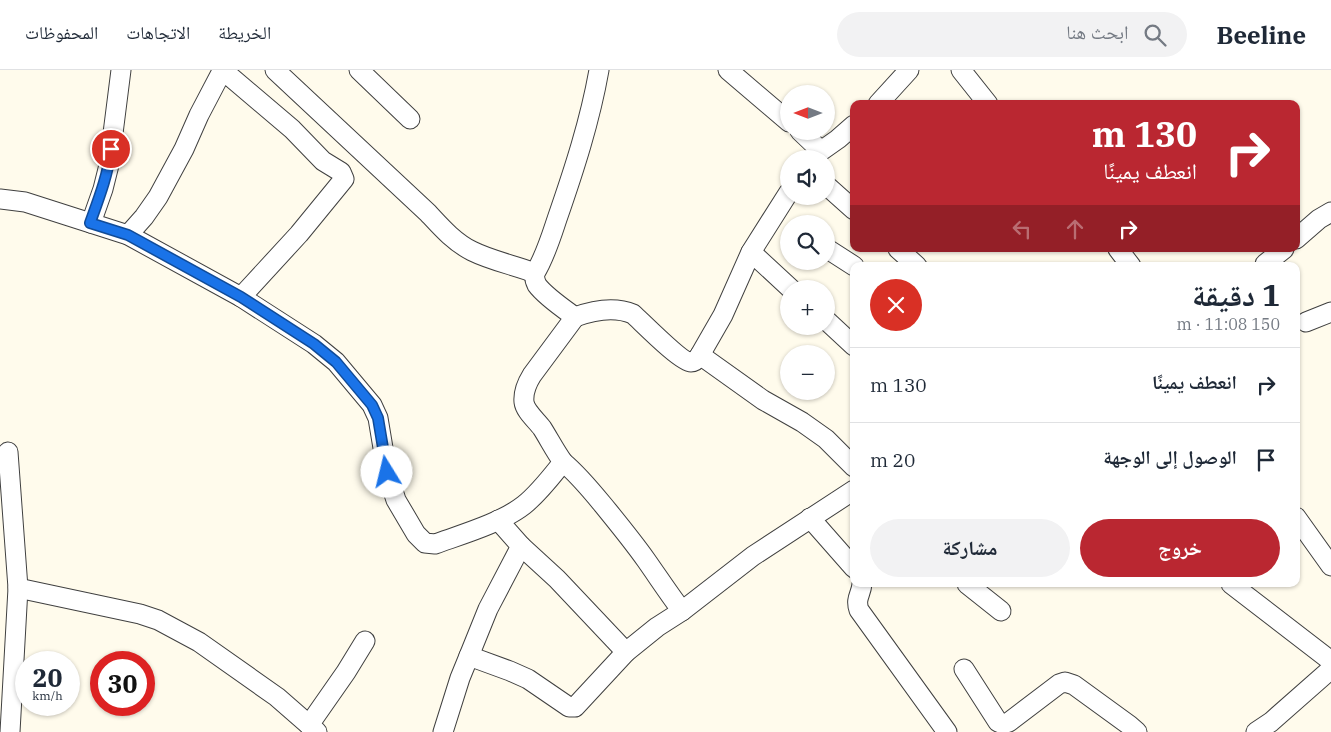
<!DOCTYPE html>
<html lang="ar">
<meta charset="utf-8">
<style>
body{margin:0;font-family:"IBM Plex Serif","Noto Naskh Arabic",serif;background:#f2f2f3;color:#1f2937;direction:rtl;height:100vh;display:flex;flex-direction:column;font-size:19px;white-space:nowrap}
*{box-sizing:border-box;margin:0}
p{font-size:16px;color:#747a83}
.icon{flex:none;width:28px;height:28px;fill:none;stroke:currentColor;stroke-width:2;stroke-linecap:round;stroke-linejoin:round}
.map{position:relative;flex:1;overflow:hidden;direction:ltr}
.drawer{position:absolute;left:850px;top:192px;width:450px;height:325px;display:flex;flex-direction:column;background:#fff;border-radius:10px;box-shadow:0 1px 4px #0004;direction:rtl}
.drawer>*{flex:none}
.hud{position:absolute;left:850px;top:30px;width:450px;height:152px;border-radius:10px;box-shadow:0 1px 4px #0004;direction:rtl;background:#ba2731;color:#fff;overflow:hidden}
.needle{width:32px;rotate:270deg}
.fabs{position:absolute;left:780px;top:15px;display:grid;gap:10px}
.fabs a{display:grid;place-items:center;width:55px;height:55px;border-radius:50%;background:#fff;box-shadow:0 1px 4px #0004;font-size:25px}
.speed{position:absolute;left:15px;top:581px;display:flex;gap:10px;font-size:25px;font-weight:700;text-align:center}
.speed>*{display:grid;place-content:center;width:65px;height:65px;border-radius:50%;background:#fff;box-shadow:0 1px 4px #0004;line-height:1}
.speed small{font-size:12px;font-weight:400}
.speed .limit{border:8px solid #d22;background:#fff;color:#111}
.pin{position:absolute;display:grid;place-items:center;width:42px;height:42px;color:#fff;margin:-21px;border:2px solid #fff;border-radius:50%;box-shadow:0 1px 5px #0007}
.me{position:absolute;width:55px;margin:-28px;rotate:351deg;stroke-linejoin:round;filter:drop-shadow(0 0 4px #0008)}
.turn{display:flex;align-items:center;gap:18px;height:105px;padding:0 20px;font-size:22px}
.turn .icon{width:65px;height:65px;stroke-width:2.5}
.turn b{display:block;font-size:35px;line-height:42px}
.lanes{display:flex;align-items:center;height:48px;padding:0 20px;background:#0003;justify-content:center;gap:25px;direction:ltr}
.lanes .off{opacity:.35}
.round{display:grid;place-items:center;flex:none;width:52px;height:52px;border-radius:26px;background:#f2f2f3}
.headline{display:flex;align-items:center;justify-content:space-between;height:85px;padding:0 20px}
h1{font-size:30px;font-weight:700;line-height:38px}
.cta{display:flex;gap:10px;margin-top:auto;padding:10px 20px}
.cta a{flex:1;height:58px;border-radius:30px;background:#ba2731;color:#fff;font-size:20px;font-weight:700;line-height:58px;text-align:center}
.cta a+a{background:#f2f2f3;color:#1f2937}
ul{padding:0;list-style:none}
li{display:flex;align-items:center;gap:15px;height:75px;padding:0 20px;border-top:1px solid #e0e1e3}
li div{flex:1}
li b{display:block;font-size:19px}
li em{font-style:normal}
header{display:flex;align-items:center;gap:30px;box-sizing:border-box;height:70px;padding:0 25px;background:#fff;border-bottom:1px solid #e0e1e3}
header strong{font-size:24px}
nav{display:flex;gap:28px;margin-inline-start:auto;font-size:18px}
.search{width:350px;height:45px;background:#f2f2f3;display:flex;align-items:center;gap:12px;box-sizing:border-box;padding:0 18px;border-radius:28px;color:#747a83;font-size:19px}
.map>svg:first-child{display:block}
</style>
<header>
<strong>Beeline</strong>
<div class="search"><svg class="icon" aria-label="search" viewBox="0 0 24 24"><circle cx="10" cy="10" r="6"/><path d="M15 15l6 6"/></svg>ابحث هنا</div>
<nav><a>الخريطة</a><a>الاتجاهات</a><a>المحفوظات</a></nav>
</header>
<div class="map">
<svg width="1331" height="662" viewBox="0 0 1331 662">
<rect width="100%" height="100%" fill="#fffbec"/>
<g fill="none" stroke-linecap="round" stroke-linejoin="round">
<defs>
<g id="minor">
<path d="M 275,0 L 428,143 C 441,157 454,172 472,181 C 492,191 514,195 535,203"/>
<polyline points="359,0 410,49"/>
<polyline points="728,0 789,52"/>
<polyline points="961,0 988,34"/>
<polyline points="878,34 909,0"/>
<polyline points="800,61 821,81 838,69 854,55"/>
<polyline points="826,115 854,140"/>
<path d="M 0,129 L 25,132 L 128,165 L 241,227 L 314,274 L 336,292 L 372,335 L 378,348 L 387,402 L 396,430 L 416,464 L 425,473 L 435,474 C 463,464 501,453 524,435 C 539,423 551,407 563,392 C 580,406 594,424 608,441 C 621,457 634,473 646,490 C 658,507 669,524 682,541"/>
<polyline points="91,153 103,119 109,95 121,0"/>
<polyline points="128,165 144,147 158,127 184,79 199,45 221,3 222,2 226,3 292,59 323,91 341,102 344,109 299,164 241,227"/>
<polyline points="1296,169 1319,149 1331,142"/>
<polyline points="826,178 854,196"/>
<polyline points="898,179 917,196"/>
<polyline points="1118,179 1131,196"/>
<polyline points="751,182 789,122"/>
<polyline points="1265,194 1284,179"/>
<path d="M 575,247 C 594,240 614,236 633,244 C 643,253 681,292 691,292 C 696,292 698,288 700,285 L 723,245 L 751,182 L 791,219"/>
<polyline points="826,250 854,276"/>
<polyline points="1306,252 1331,242"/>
<polyline points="700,285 763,330 802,352 826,369 854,397"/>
<polyline points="8,382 18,518 10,662"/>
<path d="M 563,392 C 555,381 549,369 542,358 C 536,350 525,341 524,332 C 523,322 527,313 532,305 L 575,247 C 564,239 545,226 537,215 C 535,211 534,207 535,203 C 545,187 551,167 557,149 C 574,100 590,51 599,0"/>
<polyline points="1296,447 1331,496"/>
<polyline points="810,448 854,498"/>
<polyline points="521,476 557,509 626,582"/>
<path d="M 862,514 C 861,525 855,528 859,540 L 947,662"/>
<polyline points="967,514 1001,541"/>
<polyline points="1231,514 1331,591"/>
<polyline points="18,518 140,544 158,550 199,572 277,627 317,662"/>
<polyline points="469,586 510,601 528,609 569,637 575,637 626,582 657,557 682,541 753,486 854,420"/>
<polyline points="964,599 998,652 1003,654 1009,652 1059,614 1065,612 1074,615 1129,655 1137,662"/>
<polyline points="309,655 346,602 365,571"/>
<polyline points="443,662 460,608 469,586 488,539 521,476 498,450"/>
<polyline points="1256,662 1271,652 1331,599"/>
</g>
</defs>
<use href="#minor" stroke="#404040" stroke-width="21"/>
<use href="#minor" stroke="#fff" stroke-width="19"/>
</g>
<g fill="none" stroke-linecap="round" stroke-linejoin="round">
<defs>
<path id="route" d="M 111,79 C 108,105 99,128 90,153 L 128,165 L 241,227 L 314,274 L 336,292 L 372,335 L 378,348 L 387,402"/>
</defs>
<use href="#route" stroke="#114b97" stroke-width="12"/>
<use href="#route" stroke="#1a73e8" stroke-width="9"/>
</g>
</svg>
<div class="fabs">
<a><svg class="needle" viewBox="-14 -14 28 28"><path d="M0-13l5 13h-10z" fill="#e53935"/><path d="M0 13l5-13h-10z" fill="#747a83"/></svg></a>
<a><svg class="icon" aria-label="sound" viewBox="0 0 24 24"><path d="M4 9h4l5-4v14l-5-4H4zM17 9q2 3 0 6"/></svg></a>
<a><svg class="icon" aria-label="search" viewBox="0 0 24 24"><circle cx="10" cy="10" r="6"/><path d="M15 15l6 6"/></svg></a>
<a>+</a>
<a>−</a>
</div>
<div class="speed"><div>20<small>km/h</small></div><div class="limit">30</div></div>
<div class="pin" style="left:111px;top:79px;background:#d93025"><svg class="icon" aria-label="arrive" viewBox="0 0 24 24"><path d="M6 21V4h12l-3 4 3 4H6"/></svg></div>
<svg class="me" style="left:387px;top:402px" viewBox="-20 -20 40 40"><circle r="19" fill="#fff"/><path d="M0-13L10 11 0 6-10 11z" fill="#1a73e8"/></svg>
<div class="hud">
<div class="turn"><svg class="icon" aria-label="right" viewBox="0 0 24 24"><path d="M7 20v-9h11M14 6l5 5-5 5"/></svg><div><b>130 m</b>انعطف يمينًا</div></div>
<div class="lanes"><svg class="icon off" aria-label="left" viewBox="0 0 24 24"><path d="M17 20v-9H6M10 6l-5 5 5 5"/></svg><svg class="icon off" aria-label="ahead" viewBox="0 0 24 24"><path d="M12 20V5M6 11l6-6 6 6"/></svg><svg class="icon" aria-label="right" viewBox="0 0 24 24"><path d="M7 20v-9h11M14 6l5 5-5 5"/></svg></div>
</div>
<section class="drawer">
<div class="headline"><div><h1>1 دقيقة</h1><p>150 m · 11:08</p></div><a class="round" style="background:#d93025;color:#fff"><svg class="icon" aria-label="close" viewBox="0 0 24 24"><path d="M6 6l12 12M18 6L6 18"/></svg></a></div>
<ul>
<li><svg class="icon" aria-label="right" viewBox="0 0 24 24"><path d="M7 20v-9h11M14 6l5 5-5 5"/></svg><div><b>انعطف يمينًا</b></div><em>130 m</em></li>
<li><svg class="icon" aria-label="arrive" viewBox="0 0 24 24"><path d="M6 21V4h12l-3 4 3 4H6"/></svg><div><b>الوصول إلى الوجهة</b></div><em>20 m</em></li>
</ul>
<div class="cta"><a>خروج</a><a>مشاركة</a></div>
</section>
</div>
